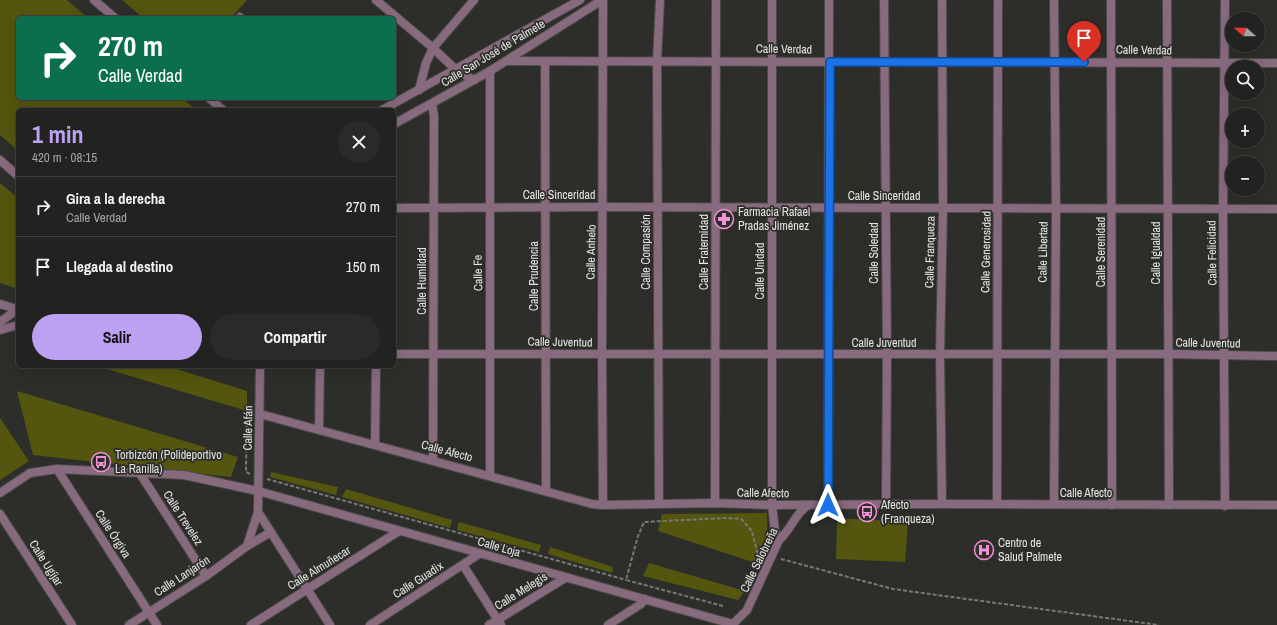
<!DOCTYPE html>
<html lang="es">
<meta charset="utf-8">
<style>
body{margin:0;font-family:"Archivo Narrow",sans-serif;background:#2a2a29;color:#f1f3f6;height:100vh;display:flex;flex-direction:column;font-size:15px;white-space:nowrap}
*{box-sizing:border-box;margin:0}
p{font-size:13px;color:#a2a4a5}
.icon{flex:none;width:22px;height:22px;fill:none;stroke:currentColor;stroke-width:2;stroke-linecap:round;stroke-linejoin:round}
.map{position:relative;flex:1;overflow:hidden}
.panel{position:absolute;left:16px;top:108px;width:380px;height:260px;display:flex;flex-direction:column;background:#222220;border-radius:6px;box-shadow:0 4px 16px #0002,0 0 0 1px #3f3f3e}
.panel>*{flex:none}
.guide{position:absolute;left:16px;top:16px;width:380px;height:84px;border-radius:6px;box-shadow:0 4px 16px #0002,0 0 0 1px #3f3f3e;background:#0b6e4f;color:#fff;overflow:hidden}
.needle{width:26px;rotate:290deg}
.tools{position:absolute;left:1225px;top:12px;display:grid;gap:8px}
.tools a{display:grid;place-items:center;width:40px;height:40px;border-radius:50%;background:#222220;box-shadow:0 4px 16px #0002,0 0 0 1px #3f3f3e;font-size:20px}
.pin{position:absolute;display:grid;place-items:center;width:34px;height:34px;color:#fff;margin:-41px -17px;border-radius:50% 50% 50% 0;rotate:-45deg;box-shadow:0 0 4px #0007}
.pin .icon{rotate:45deg}
.me{position:absolute;width:44px;margin:-22px;rotate:0deg;stroke-linejoin:round;filter:drop-shadow(0 0 3px #0008)}
.turn{display:flex;align-items:center;gap:14px;height:84px;padding:0 16px;font-size:18px}
.turn .icon{width:52px;height:52px;stroke-width:2.5}
.turn b{display:block;font-size:28px;line-height:34px}
.round{display:grid;place-items:center;flex:none;width:42px;height:42px;border-radius:21px;background:#2a2a29}
.head{display:flex;align-items:center;justify-content:space-between;height:68px;padding:0 16px}
h1{font-size:24px;font-weight:700;line-height:30px;color:#bca0f2}
.button{display:flex;gap:8px;margin-top:auto;padding:8px 16px}
.button a{flex:1;height:46px;border-radius:24px;background:#bca0f2;color:#111;font-size:16px;font-weight:700;line-height:46px;text-align:center}
.button a+a{background:#2a2a29;color:#f1f3f6}
ul{padding:0;list-style:none}
li{display:flex;align-items:center;gap:12px;height:60px;padding:0 16px;border-top:1px solid #3f3f3e}
li div{flex:1}
li b{display:block;font-size:15px}
li em{font-style:normal}
.map>svg:first-child{display:block}
</style>
<div class="map">
<svg width="1277" height="625" viewBox="0 0 1277 625">
<rect width="100%" height="100%" fill="#2d2e2a"/>
<g fill="#54550e">
<polygon points="0,0 67,0 88,18 18,18 18,98 182,98 196,110 18,110 18,151 0,135"/>
<polygon points="122,0 247,0 231,18 143,18"/>
<polygon points="0,183 18,198 18,289 0,283"/>
<polygon points="97,366 167,366 247,391 247,411"/>
<polygon points="17,391 238,457 231,477 33,455"/>
<polygon points="0,418 29,461 0,480"/>
<polygon points="271,472 338,487 336,495 270,477"/>
<polygon points="346,489 452,520 450,528 342,497"/>
<polygon points="767,513 768,567 658,531 662,514"/>
<polygon points="837,518 908,522 905,562 836,559"/>
<polygon points="459,522 541,545 539,552 457,530"/>
<polygon points="550,547 613,567 612,573 548,554"/>
<polygon points="649,563 745,591 738,600 643,576"/>
</g>
<g fill="none" stroke-linecap="round" stroke-linejoin="round">
<defs>
<polyline id="service" points="239,18 240,16 242,18"/>
<g id="minor">
<polyline points="94,0 115,18"/>
<polyline points="376,0 433,48 456,70 474,80"/>
<polyline points="772,0 772,505 775,531 779,540"/>
<polyline points="884,0 887,354 886,505"/>
<polyline points="942,0 943,208 940,355 942,504"/>
<polyline points="1111,0 1112,505"/>
<polyline points="1167,0 1169,505"/>
<polyline points="1225,0 1223,209 1225,506"/>
<polyline points="506,61 1277,63"/>
<polyline points="545,61 546,491"/>
<polyline points="419,90 426,63 433,48 474,0"/>
<polyline points="209,98 223,110"/>
<polyline points="432,104 434,116 433,459"/>
<polyline points="0,160 18,176"/>
<polyline points="394,208 604,207 1277,209"/>
<polyline points="0,304 17,309"/>
<polyline points="394,354 1169,354 1277,356"/>
<polyline points="260,414 592,504 603,505 715,503 772,505 942,504 1277,505"/>
<polyline points="319,429 320,366"/>
<polyline points="375,444 376,366"/>
<polyline points="57,469 157,625"/>
<polyline points="139,472 206,576"/>
<polyline points="490,475 490,71"/>
<polyline points="0,493 30,473 57,469 184,475 258,491 733,624"/>
<polyline points="715,503 716,0"/>
<polyline points="659,504 657,61 660,0"/>
<polyline points="997,504 998,0"/>
<polyline points="1054,504 1056,209 1054,0"/>
<polyline points="603,505 602,354 603,0"/>
<polyline points="828,505 829,0"/>
<polyline points="258,512 330,625"/>
<polyline points="0,514 72,625"/>
<polyline points="247,546 258,512 260,366"/>
<polyline points="463,565 501,625"/>
<polyline points="129,625 206,576 247,546 271,532"/>
<polyline points="251,625 399,531"/>
<polyline points="370,625 479,554"/>
<polyline points="489,625 565,578"/>
<polyline points="608,625 641,604 645,599"/>
<path d="M 732,625 L 747,610 L 779,540 C 791,530 794,515 807,506"/>
</g>
<g id="tertiary">
<polyline points="382,110 580,0"/>
<polyline points="394,124 490,71 602,0"/>
<polyline points="0,322 18,309"/>
<polyline points="0,330 18,325"/>
</g>
</defs>
<use href="#service" stroke="#4a4b47" stroke-width="8"/>
<use href="#minor" stroke="#4a4b47" stroke-width="10"/>
<use href="#tertiary" stroke="#4a4b47" stroke-width="10"/>
<g stroke="#787976" stroke-width="2" stroke-dasharray="4 2" stroke-linecap="butt">
<polyline points="250,474 246,472 246,469 247,412 251,413"/>
<polyline points="267,479 626,580"/>
<polyline points="781,559 893,589 1159,625"/>
<polyline points="723,606 626,580 638,536 644,522 725,518 741,519 752,531 757,552 763,555"/>
</g>
<use href="#service" stroke="#886a7f" stroke-width="6"/>
<use href="#minor" stroke="#886a7f" stroke-width="8"/>
<use href="#tertiary" stroke="#886a7f" stroke-width="8"/>
</g>
<g fill="none" stroke-linecap="round" stroke-linejoin="round">
<defs>
<polyline id="route" points="828,505 830,62 1084,62"/>
</defs>
<use href="#route" stroke="#114b97" stroke-width="10"/>
<use href="#route" stroke="#1a73e8" stroke-width="7"/>
</g>
<defs>
<symbol id="pharmacy-ring" viewBox="-11 -11 22 22"><circle r="9.5" fill="#2d2e2a" stroke="#f291d6" stroke-width="1.5"/><path d="M-2-6h4v4h4v4h-4v4h-4v-4h-4v-4h4Z" fill="#f291d6"/></symbol>
<symbol id="bus-ring" viewBox="-11 -11 22 22"><circle r="9.5" fill="#2d2e2a" stroke="#f291d6" stroke-width="1.5"/><path d="M-5-6H5V4H4V6H2V4H-2V6H-4V4H-5ZM-3.5-4V0h7V-4ZM-3.5 1.2v1.5H-2V1.2ZM2 1.2v1.5H3.5V1.2Z" fill="#f291d6"/></symbol>
<symbol id="hospital-ring" viewBox="-11 -11 22 22"><circle r="9.5" fill="#2d2e2a" stroke="#f291d6" stroke-width="1.5"/><path d="M-5-5h3v3.5h4V-5h3V5h-3V1.5h-4V5h-3Z" fill="#f291d6"/></symbol>
</defs>
<g fill-rule="evenodd">
<use href="#pharmacy-ring" x="713" y="208" width="22" height="22"/>
<use href="#bus-ring" x="90" y="451" width="22" height="22"/>
<use href="#bus-ring" x="856" y="501" width="22" height="22"/>
<use href="#hospital-ring" x="973" y="539" width="22" height="22"/>
</g>
<g text-anchor="middle" stroke-width="3.5" stroke-linejoin="round" paint-order="stroke">
<g font-size="12" fill="#e4e4e2" stroke="#2d2e2a">
<text transform="translate(784 49) rotate(1)" y="4">Calle Verdad</text>
<text transform="translate(1144 50) rotate(1)" y="4">Calle Verdad</text>
<text transform="translate(493 53) rotate(-31)" y="4">Calle San José de Palmete</text>
<text x="559" y="199">Calle Sinceridad</text>
<text x="884" y="200">Calle Sinceridad</text>
<text transform="translate(591 252) rotate(-89)" y="4">Calle Anhelo</text>
<text transform="translate(646 252) rotate(-90)" y="4">Calle Compasión</text>
<text transform="translate(704 252) rotate(-90)" y="4">Calle Fraternidad</text>
<text transform="translate(930 252) rotate(-89)" y="4">Calle Franqueza</text>
<text transform="translate(986 252) rotate(-89)" y="4">Calle Generosidad</text>
<text transform="translate(1043 252) rotate(-89)" y="4">Calle Libertad</text>
<text transform="translate(1101 252) rotate(-90)" y="4">Calle Serenidad</text>
<text transform="translate(874 253) rotate(-90)" y="4">Calle Soledad</text>
<text transform="translate(1156 253) rotate(-90)" y="4">Calle Igualdad</text>
<text transform="translate(1212 253) rotate(-91)" y="4">Calle Felicidad</text>
<text transform="translate(760 271) rotate(-90)" y="4">Calle Unidad</text>
<text transform="translate(478 273) rotate(-91)" y="4">Calle Fe</text>
<text transform="translate(534 276) rotate(-90)" y="4">Calle Prudencia</text>
<text transform="translate(422 281) rotate(-90)" y="4">Calle Humildad</text>
<text transform="translate(560 342) rotate(1)" y="4">Calle Juventud</text>
<text x="884" y="347">Calle Juventud</text>
<text transform="translate(1208 343) rotate(1)" y="4">Calle Juventud</text>
<text transform="translate(248 428) rotate(-89)" y="4">Calle Afán</text>
<text transform="translate(447 451) rotate(15)" y="4">Calle Afecto</text>
<text transform="translate(763 493) rotate(1)" y="4">Calle Afecto</text>
<text x="1086" y="497">Calle Afecto</text>
<text transform="translate(183 518) rotate(57)" y="4">Calle Trevelez</text>
<text transform="translate(113 534) rotate(57)" y="4">Calle Órgiva</text>
<text transform="translate(499 547) rotate(16)" y="4">Calle Loja</text>
<text transform="translate(759 560) rotate(-64)" y="4">Calle Salobreña</text>
<text transform="translate(46 563) rotate(57)" y="4">Calle Ugíjar</text>
<text transform="translate(319 568) rotate(-32)" y="4">Calle Almuñecar</text>
<text transform="translate(182 576) rotate(-33)" y="4">Calle Lanjarón</text>
<text transform="translate(418 580) rotate(-33)" y="4">Calle Guadix</text>
<text transform="translate(521 591) rotate(-32)" y="4">Calle Melegis</text>
</g>
<g font-size="12" fill="#e4e4e2" stroke="#2d2e2a" text-anchor="start">
<text x="738" y="216">Farmacia Rafael<tspan x="738" dy="14">Pradas Jiménez</tspan></text>
<text x="115" y="459">Torbizcón (Polideportivo<tspan x="115" dy="14">La Ranilla)</tspan></text>
<text x="881" y="509">Afecto<tspan x="881" dy="14">(Franqueza)</tspan></text>
<text x="998" y="547">Centro de<tspan x="998" dy="14">Salud Palmete</tspan></text>
</g>
</g>
</svg>
<div class="tools">
<a><svg class="needle" viewBox="-14 -14 28 28"><path d="M0-13l5 13h-10z" fill="#e53935"/><path d="M0 13l5-13h-10z" fill="#a2a4a5"/></svg></a>
<a><svg class="icon" aria-label="search" viewBox="0 0 24 24"><circle cx="10" cy="10" r="6"/><path d="M15 15l6 6"/></svg></a>
<a>+</a>
<a>−</a>
</div>
<div class="pin" style="left:1084px;top:62px;background:#d93025"><svg class="icon" aria-label="arrive" viewBox="0 0 24 24"><path d="M6 21V4h12l-3 4 3 4H6"/></svg></div>
<svg class="me" style="left:828px;top:505px" viewBox="-20 -20 40 40"><path d="M0-17L14 15 0 8-14 15z" fill="#1a73e8" stroke="#fff" stroke-width="4"/></svg>
<div class="guide">
<div class="turn"><svg class="icon" aria-label="right" viewBox="0 0 24 24"><path d="M7 20v-9h11M14 6l5 5-5 5"/></svg><div><b>270 m</b>Calle Verdad</div></div>
</div>
<section class="panel">
<div class="head"><div><h1>1 min</h1><p>420 m · 08:15</p></div><a class="round"><svg class="icon" aria-label="close" viewBox="0 0 24 24"><path d="M6 6l12 12M18 6L6 18"/></svg></a></div>
<ul>
<li><svg class="icon" aria-label="right" viewBox="0 0 24 24"><path d="M7 20v-9h11M14 6l5 5-5 5"/></svg><div><b>Gira a la derecha</b><p>Calle Verdad</p></div><em>270 m</em></li>
<li><svg class="icon" aria-label="arrive" viewBox="0 0 24 24"><path d="M6 21V4h12l-3 4 3 4H6"/></svg><div><b>Llegada al destino</b></div><em>150 m</em></li>
</ul>
<div class="button"><a>Salir</a><a>Compartir</a></div>
</section>
</div>
